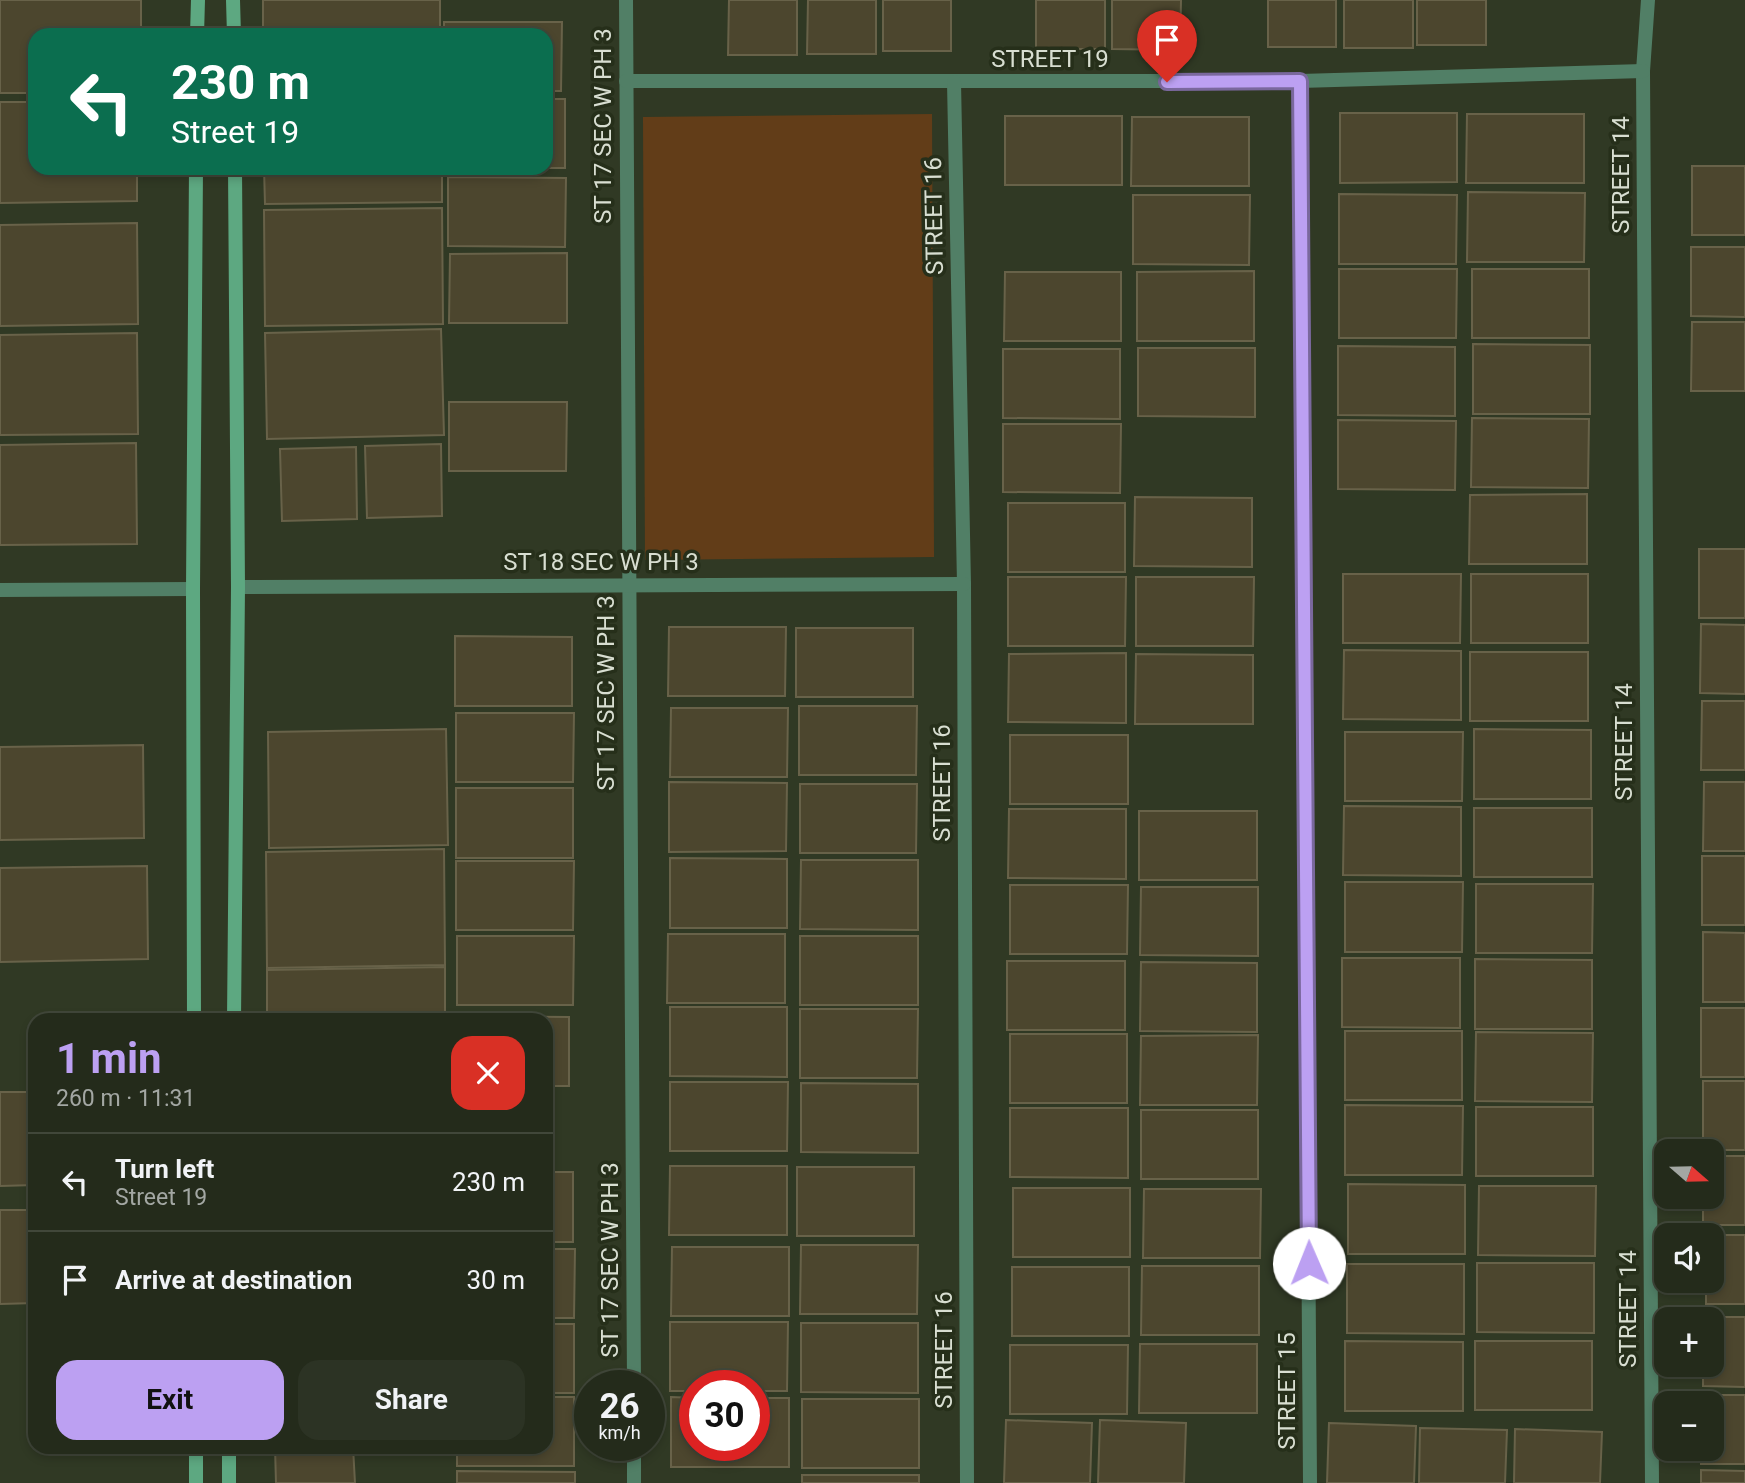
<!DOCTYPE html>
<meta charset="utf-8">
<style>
body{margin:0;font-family:Roboto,sans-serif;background:#2c3324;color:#f1f3f6;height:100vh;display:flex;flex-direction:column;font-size:26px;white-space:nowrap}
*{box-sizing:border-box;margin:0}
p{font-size:23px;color:#a3a7a3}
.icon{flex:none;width:38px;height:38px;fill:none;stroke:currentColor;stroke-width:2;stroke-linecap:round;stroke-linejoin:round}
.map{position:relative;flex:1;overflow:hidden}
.details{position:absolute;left:28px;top:1013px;width:525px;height:441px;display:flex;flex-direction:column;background:#242b1b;border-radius:21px;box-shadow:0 4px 10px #0003,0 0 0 2px #41473a}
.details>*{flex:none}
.top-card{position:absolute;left:28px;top:28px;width:525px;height:147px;border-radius:21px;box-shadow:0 4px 10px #0003,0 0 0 2px #41473a;background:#0b6e4f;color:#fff;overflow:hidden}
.needle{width:46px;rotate:110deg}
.fabs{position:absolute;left:1654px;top:1139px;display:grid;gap:14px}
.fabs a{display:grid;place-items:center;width:70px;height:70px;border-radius:14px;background:#242b1b;box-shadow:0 4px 10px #0003,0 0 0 2px #41473a;font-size:35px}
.speed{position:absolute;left:574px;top:1370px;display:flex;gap:14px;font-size:35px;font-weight:700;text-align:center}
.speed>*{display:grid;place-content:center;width:91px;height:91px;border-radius:50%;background:#242b1b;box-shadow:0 4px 10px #0003,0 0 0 2px #41473a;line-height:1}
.speed small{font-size:18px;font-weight:400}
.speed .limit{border:10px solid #d22;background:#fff;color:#111}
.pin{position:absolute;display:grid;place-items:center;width:60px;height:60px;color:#fff;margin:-72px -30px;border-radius:50% 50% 50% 0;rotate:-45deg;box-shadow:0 0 7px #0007}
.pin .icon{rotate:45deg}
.me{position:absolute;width:77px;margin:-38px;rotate:359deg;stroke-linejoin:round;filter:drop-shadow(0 0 5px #0008)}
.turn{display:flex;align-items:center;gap:24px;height:147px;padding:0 28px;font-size:32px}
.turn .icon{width:91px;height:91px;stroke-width:2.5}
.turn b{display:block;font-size:49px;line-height:60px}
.round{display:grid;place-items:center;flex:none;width:74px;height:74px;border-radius:21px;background:#2c3324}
.summary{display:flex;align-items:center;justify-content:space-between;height:119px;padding:0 28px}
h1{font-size:42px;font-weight:700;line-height:52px;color:#bca0f2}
.cta{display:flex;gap:14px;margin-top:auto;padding:14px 28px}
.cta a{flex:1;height:80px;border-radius:21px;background:#bca0f2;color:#111;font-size:28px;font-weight:700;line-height:80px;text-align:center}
.cta a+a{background:#2c3324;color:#f1f3f6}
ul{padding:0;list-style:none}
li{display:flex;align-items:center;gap:21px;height:98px;padding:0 28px;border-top:2px solid #41473a}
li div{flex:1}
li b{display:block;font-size:26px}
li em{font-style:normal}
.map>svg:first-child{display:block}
</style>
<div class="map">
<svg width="1745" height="1483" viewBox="0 0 1745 1483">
<rect width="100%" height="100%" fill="#303924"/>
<polygon fill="#623d18" points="932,114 934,557 645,560 643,117"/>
<g fill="#4c462e" stroke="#686249" stroke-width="2">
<polygon points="0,0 141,0 141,35 35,35 35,93 0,93"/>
<rect x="263" y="0" width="177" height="35"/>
<polygon points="729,0 797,0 797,55 728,55"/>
<polygon points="808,0 876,0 876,54 807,54"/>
<rect x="883" y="0" width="68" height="51"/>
<rect x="1036" y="0" width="69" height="49"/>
<polygon points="1112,0 1181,0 1180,50 1112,49"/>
<rect x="1268" y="0" width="68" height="47"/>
<rect x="1344" y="0" width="69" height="48"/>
<rect x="1417" y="0" width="69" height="45"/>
<polygon points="444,22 562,22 561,91 546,91 546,35 444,35"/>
<polygon points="546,99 565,99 565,168 447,168 546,168"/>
<polygon points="0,102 35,102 35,168 137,168 137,201 0,203"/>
<polygon points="1340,113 1457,113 1457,182 1340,183"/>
<polygon points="1467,114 1584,114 1584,183 1466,183"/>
<rect x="1005" y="116" width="117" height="69"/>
<polygon points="1132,117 1249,117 1249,186 1131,186"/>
<rect x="1692" y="166" width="53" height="69"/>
<polygon points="264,168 442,168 442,202 265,204"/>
<polygon points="448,177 566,178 565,247 448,246"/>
<polygon points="1468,192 1585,193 1584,262 1467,262"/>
<polygon points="1339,194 1457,195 1456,264 1339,264"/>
<polygon points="1133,195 1250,195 1249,265 1133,264"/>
<polygon points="442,208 443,324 265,326 264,210"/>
<polygon points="137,223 138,324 0,326 0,225"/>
<polygon points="1691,247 1745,247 1745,317 1691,316"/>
<polygon points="567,253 567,323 449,323 450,254"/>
<polygon points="1339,269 1457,269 1456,338 1339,338"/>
<rect x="1472" y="269" width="117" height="69"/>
<polygon points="1254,271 1254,341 1137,341 1137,272"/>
<polygon points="1005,272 1121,272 1121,341 1004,341"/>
<polygon points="1692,322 1745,322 1745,391 1691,391"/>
<polygon points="441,329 444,435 267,439 265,333"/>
<polygon points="137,333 138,434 0,435 0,335"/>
<polygon points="1473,344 1590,345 1590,414 1473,414"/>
<polygon points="1338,346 1455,347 1455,416 1338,415"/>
<polygon points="1138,348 1255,348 1255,417 1138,416"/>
<polygon points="1003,349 1120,349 1120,419 1003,418"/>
<polygon points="449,402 567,402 566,471 449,471"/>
<polygon points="1472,418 1589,419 1588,488 1471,487"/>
<polygon points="1338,420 1456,421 1455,490 1338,489"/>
<polygon points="1003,424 1121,424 1120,493 1003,492"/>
<polygon points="136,443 137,544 0,545 0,445"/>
<polygon points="441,444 442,516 367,518 365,446"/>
<polygon points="356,447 357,519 282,521 280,449"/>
<polygon points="1587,494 1587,564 1469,564 1470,495"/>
<polygon points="1135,497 1252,498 1252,567 1134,566"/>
<rect x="1008" y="503" width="117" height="69"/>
<rect x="1699" y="549" width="46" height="69"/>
<polygon points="1343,574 1461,574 1460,643 1343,643"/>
<rect x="1471" y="574" width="117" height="69"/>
<polygon points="1008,577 1126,577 1125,646 1008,646"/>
<polygon points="1136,577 1254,577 1253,646 1136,646"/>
<polygon points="1701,624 1745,625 1745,694 1700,693"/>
<polygon points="669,627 786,627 785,696 668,696"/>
<rect x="796" y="628" width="117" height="69"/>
<polygon points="455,636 572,637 572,706 455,706"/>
<polygon points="1344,650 1461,651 1461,720 1343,719"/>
<rect x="1470" y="652" width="118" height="69"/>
<polygon points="1126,653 1126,723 1008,722 1009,654"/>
<polygon points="1136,654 1253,655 1253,724 1135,724"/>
<polygon points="1702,701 1745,701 1745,770 1701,770"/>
<polygon points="799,706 917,706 916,775 799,775"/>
<polygon points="671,708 788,708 787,777 670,777"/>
<polygon points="456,713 574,713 573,782 456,782"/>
<polygon points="446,729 448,845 269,848 268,732"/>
<polygon points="1474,729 1591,730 1591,799 1474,799"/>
<polygon points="1345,732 1463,732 1462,801 1345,801"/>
<rect x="1010" y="735" width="118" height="69"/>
<polygon points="143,745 144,838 0,840 0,747"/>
<polygon points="669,782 787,783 786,851 669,852"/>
<polygon points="1704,782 1745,782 1745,851 1703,851"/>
<polygon points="800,784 917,784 916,853 800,853"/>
<rect x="456" y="788" width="117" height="70"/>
<polygon points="1344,806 1461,807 1461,876 1343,875"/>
<rect x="1474" y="808" width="118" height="69"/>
<polygon points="1009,809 1126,809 1126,879 1008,878"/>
<rect x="1139" y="811" width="118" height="69"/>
<polygon points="444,849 445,965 267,968 266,852"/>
<rect x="1702" y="856" width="43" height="69"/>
<polygon points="670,858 787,859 787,928 670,928"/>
<polygon points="801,860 918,860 918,930 800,929"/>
<polygon points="456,861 574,861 573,930 456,930"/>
<polygon points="147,866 148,959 0,962 0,868"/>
<polygon points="1345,882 1463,882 1462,952 1345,952"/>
<polygon points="1476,884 1593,884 1592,953 1476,953"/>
<polygon points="1010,885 1128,885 1127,954 1010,954"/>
<polygon points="1141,887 1258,887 1258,956 1140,955"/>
<polygon points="1703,932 1745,933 1745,1002 1703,1002"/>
<polygon points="668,934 785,934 785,1003 667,1003"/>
<polygon points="457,936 574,936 573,1005 457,1005"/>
<rect x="800" y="936" width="118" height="69"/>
<polygon points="1342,958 1460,958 1460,1028 1342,1027"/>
<polygon points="1475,959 1592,960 1592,1029 1475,1029"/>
<rect x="1007" y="961" width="118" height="69"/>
<polygon points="1141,962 1257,963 1257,1032 1140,1031"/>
<polygon points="445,967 445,1020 267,1020 267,970"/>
<polygon points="670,1007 787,1007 787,1077 670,1076"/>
<rect x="1701" y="1008" width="44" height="69"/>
<polygon points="800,1009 918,1009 917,1078 800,1078"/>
<polygon points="452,1016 569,1017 569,1086 546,1086 546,1020 452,1020"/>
<rect x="1345" y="1031" width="117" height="69"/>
<polygon points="1476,1032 1593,1033 1592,1102 1475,1101"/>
<rect x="1010" y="1034" width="117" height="69"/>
<polygon points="1258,1035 1257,1105 1140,1105 1141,1036"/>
<rect x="1703" y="1081" width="42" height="69"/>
<polygon points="670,1082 788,1082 787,1151 670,1151"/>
<polygon points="801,1083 918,1084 918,1153 801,1152"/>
<polygon points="0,1092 35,1092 35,1185 0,1186"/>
<polygon points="1345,1105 1463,1106 1462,1175 1345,1175"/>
<rect x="1476" y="1107" width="117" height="69"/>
<polygon points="1010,1108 1128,1108 1128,1178 1010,1177"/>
<rect x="1141" y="1110" width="117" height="69"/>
<polygon points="1712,1156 1745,1156 1745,1225 1703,1225 1703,1197 1712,1197"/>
<polygon points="670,1166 787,1166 787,1235 669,1235"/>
<rect x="797" y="1167" width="117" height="69"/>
<rect x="546" y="1172" width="27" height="70"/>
<polygon points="1348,1184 1465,1185 1465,1254 1348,1254"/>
<polygon points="1479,1186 1596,1186 1595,1256 1478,1255"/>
<rect x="1013" y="1188" width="117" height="69"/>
<polygon points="1144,1189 1261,1189 1260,1258 1143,1258"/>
<polygon points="0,1210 35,1210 35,1303 0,1304"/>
<polygon points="1706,1235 1745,1235 1745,1304 1706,1304 1706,1281 1712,1281 1712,1236"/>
<polygon points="801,1245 918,1245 917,1314 800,1314"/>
<polygon points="672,1247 789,1247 789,1316 671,1316"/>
<polygon points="546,1249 575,1249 574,1318 546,1318"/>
<polygon points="1477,1263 1594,1263 1594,1333 1477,1332"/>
<polygon points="1347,1264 1464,1264 1464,1334 1347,1333"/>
<polygon points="1142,1266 1259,1266 1259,1335 1141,1335"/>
<rect x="1012" y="1267" width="117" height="69"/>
<polygon points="1703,1317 1745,1317 1745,1387 1703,1386 1703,1365 1712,1365 1712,1320 1703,1320"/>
<polygon points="670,1322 788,1322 787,1391 754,1391 754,1386 695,1386 695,1391 670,1391"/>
<polygon points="801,1323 918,1323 918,1393 801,1392"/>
<rect x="546" y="1324" width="28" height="69"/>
<polygon points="1345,1341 1463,1342 1463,1411 1345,1411"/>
<rect x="1475" y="1341" width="117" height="69"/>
<polygon points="1140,1344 1257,1344 1257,1413 1139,1413"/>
<polygon points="1010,1345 1128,1345 1127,1414 1010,1414"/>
<polygon points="1701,1395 1745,1395 1745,1464 1701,1464 1701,1449 1712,1449 1712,1404 1701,1404"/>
<polygon points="546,1397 574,1397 574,1466 457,1466 457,1447 546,1447"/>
<polygon points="671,1397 695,1398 695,1446 754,1446 754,1398 789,1398 789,1467 671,1467"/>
<rect x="802" y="1399" width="117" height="69"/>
<polygon points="1006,1420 1092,1423 1090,1483 1004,1483"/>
<polygon points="1100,1420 1186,1423 1184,1483 1098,1483"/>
<polygon points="1329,1423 1416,1426 1414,1483 1327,1483"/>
<polygon points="1420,1428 1507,1430 1505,1483 1419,1483"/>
<polygon points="1515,1429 1602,1432 1600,1483 1514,1483"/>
<polygon points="275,1447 353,1447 355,1483 276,1483"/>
<polygon points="1701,1470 1745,1471 1745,1483 1701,1483"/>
<polygon points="457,1471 575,1472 575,1483 457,1483"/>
<rect x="802" y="1475" width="117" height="8"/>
</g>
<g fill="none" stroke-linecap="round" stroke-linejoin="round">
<g stroke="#517f66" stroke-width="14">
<polyline points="626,0 634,1386"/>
<polyline points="1648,0 1643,71 1652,1483"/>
<polyline points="626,81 1300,81 1643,71"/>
<polyline points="1300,81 1310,1483"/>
<polyline points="954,82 964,584 967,1483"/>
<polyline points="238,587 964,584"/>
<polyline points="0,590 193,589"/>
<polyline points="634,1446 634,1483"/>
</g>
<g stroke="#5da881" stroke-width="14">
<polyline points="233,0 234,35"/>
<polyline points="197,35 198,0"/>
<polyline points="194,1020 193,589 196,168"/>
<polyline points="234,1020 238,587 235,168"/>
<polyline points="196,1447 196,1483"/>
<polyline points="229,1483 229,1447"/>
</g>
</g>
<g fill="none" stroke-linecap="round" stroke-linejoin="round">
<defs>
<polyline id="route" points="1167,82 1300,81 1309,1263"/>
</defs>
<use href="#route" stroke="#7a689d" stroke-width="18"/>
<use href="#route" stroke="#bca0f2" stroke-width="12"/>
</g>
<g text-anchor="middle" stroke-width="7" stroke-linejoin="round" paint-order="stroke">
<g font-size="24" fill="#d8ded1" stroke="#262f1a">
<text x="1050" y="67">STREET 19</text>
<text transform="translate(603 126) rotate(-90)" y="8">ST 17 SEC W PH 3</text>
<text transform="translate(1621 175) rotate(-90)" y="8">STREET 14</text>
<text transform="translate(934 216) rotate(-91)" y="8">STREET 16</text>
<text x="601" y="570">ST 18 SEC W PH 3</text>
<text transform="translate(606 693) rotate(-90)" y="8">ST 17 SEC W PH 3</text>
<text transform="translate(1624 742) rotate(-90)" y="8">STREET 14</text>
<text transform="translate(942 783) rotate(-90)" y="8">STREET 16</text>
<text transform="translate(610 1260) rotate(-90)" y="8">ST 17 SEC W PH 3</text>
<text transform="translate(1628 1309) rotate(-90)" y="8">STREET 14</text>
<text transform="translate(944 1350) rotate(-90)" y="8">STREET 16</text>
<text transform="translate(1287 1391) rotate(-90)" y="8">STREET 15</text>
</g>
</g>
</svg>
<div class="fabs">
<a><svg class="needle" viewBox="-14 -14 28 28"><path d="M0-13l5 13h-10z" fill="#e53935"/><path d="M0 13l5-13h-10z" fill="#a3a7a3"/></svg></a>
<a><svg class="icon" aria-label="sound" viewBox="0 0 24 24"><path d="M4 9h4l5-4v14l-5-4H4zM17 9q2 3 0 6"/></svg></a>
<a>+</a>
<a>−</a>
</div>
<div class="speed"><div>26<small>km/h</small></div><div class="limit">30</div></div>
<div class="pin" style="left:1167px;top:82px;background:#d93025"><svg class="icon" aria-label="arrive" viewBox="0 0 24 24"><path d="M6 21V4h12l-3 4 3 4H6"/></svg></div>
<svg class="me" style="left:1309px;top:1263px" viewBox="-20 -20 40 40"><circle r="19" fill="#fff"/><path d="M0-13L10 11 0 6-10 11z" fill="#bca0f2"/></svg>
<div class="top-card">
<div class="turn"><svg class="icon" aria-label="left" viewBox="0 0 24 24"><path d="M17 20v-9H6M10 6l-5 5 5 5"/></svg><div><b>230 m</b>Street 19</div></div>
</div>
<section class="details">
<div class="summary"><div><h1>1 min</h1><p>260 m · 11:31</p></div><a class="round" style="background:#d93025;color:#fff"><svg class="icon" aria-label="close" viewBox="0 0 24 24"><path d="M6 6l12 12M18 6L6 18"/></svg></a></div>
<ul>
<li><svg class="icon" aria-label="left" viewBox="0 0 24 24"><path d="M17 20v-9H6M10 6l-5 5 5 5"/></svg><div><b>Turn left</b><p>Street 19</p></div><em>230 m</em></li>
<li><svg class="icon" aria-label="arrive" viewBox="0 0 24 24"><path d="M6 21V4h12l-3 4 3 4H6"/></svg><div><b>Arrive at destination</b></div><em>30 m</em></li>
</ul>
<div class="cta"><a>Exit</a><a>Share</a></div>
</section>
</div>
